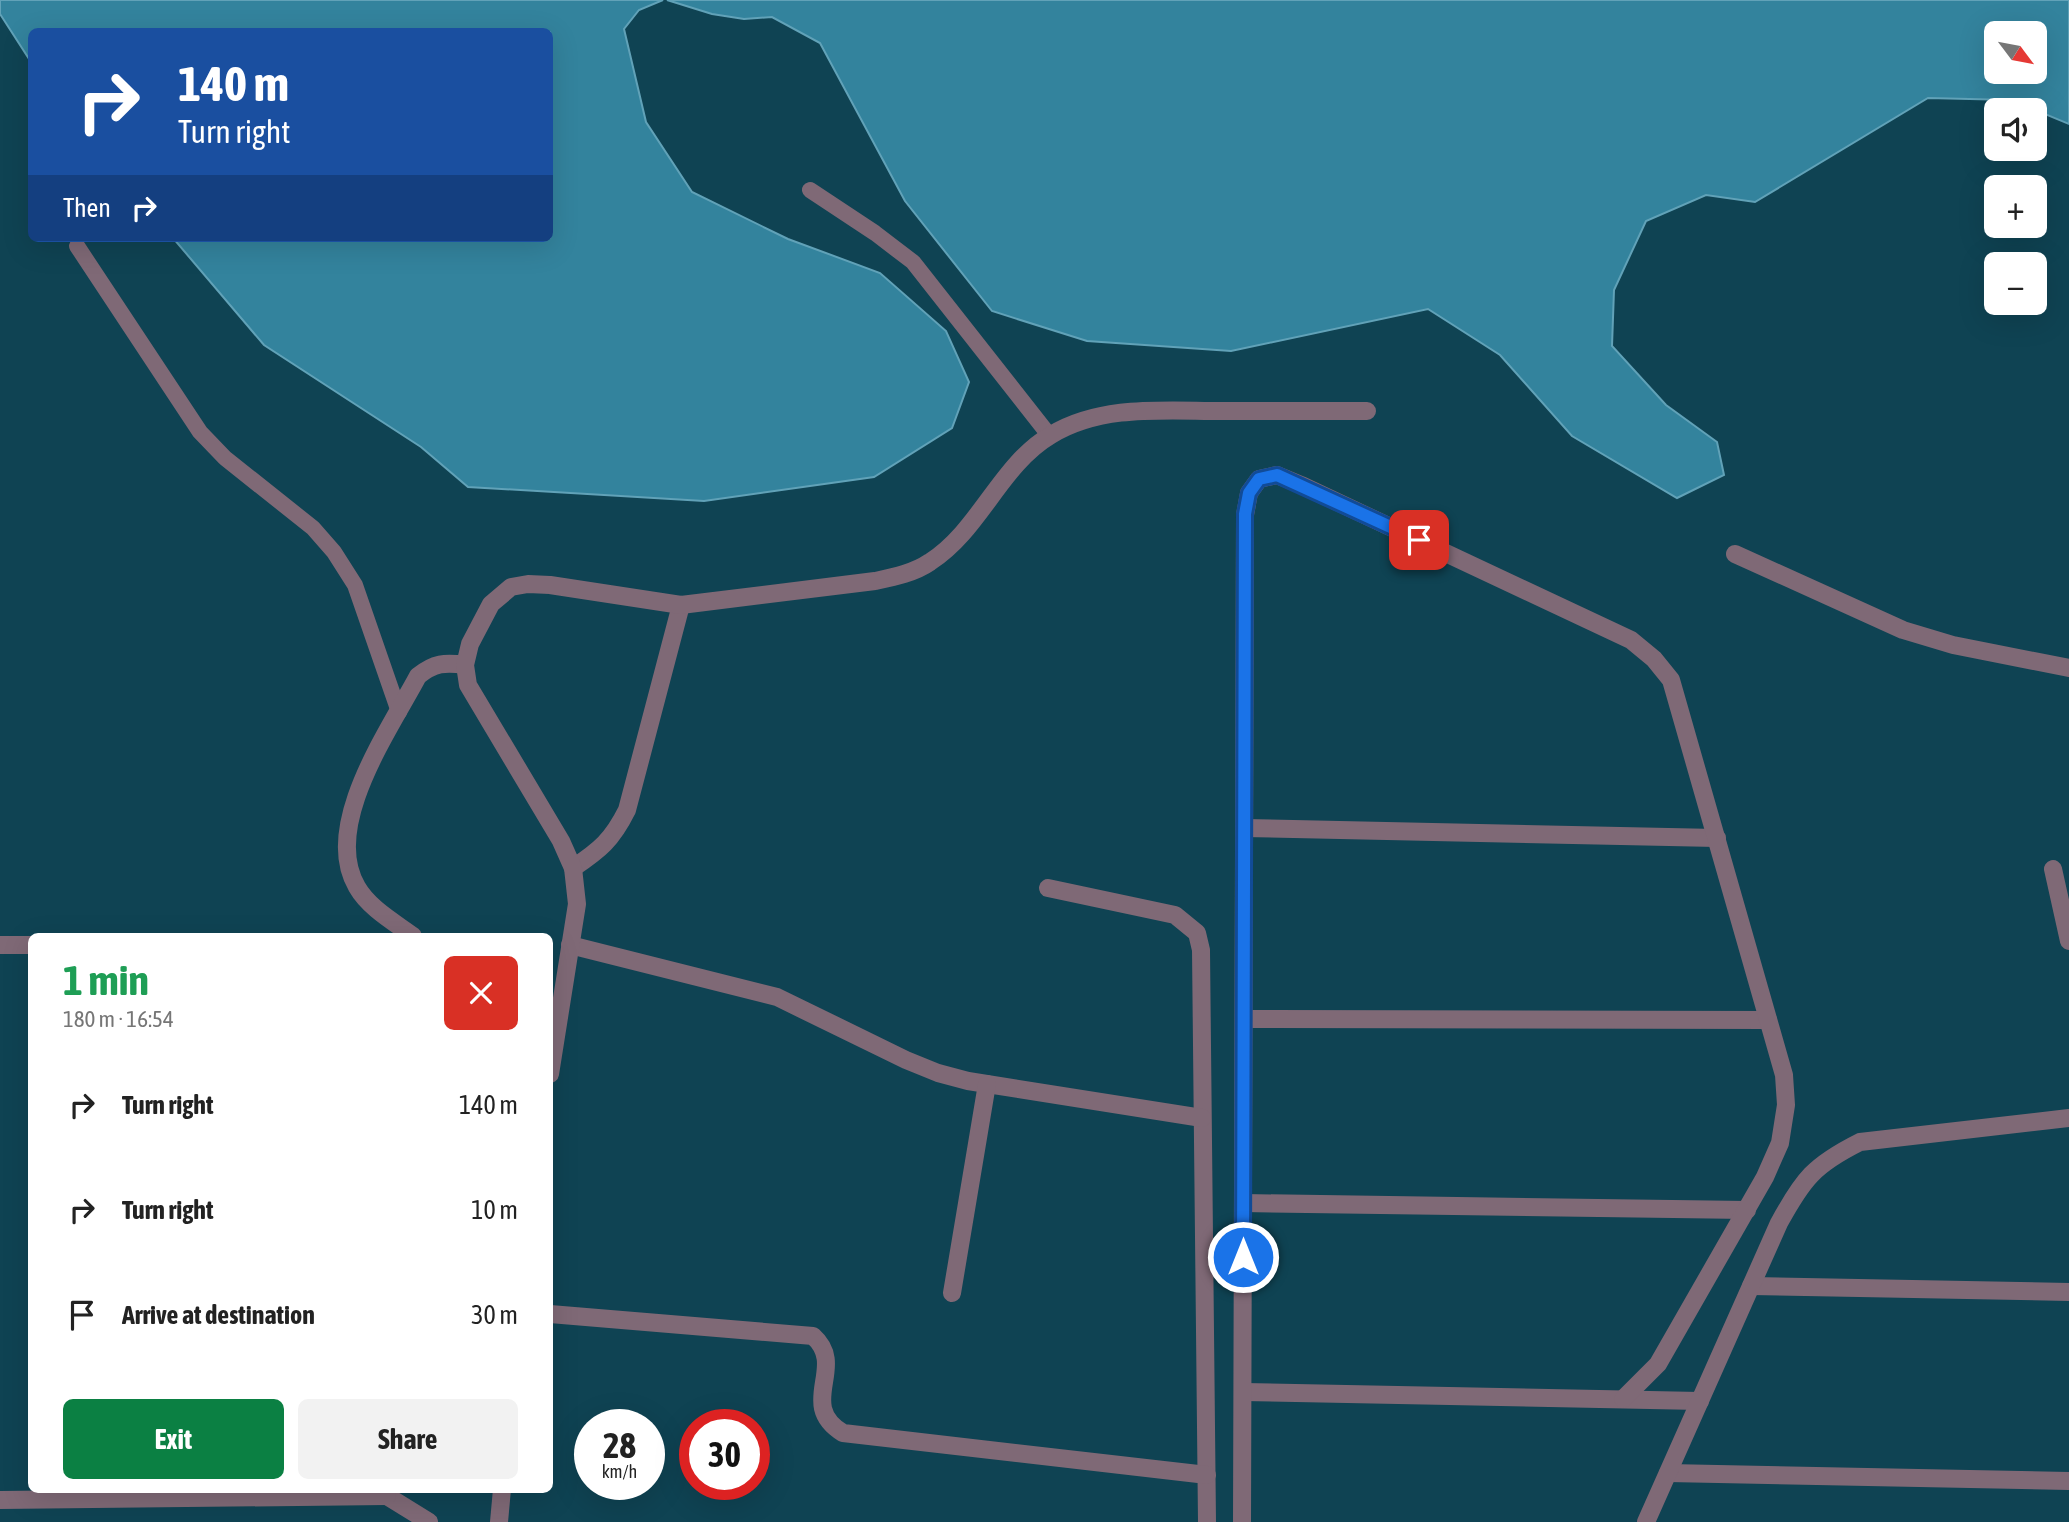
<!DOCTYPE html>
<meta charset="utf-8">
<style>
body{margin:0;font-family:"Asap Condensed",sans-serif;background:#f2f2f2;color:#222;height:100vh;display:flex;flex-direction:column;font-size:26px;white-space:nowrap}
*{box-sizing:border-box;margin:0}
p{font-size:23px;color:#767676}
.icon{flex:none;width:38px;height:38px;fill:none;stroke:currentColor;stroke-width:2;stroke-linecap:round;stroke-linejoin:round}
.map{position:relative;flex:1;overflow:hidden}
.drawer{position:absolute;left:28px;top:933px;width:525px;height:560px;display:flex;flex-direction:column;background:#fff;border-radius:10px;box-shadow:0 7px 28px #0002}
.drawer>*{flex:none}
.top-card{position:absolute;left:28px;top:28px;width:525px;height:214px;border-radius:10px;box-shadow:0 7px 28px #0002;background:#1a4fa0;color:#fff;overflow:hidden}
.needle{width:46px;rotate:122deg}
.controls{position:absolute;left:1984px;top:21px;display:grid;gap:14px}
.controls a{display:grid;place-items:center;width:63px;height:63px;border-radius:10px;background:#fff;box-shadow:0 7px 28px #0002;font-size:35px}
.speed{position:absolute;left:574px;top:1409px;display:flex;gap:14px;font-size:35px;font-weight:700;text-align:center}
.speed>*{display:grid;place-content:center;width:91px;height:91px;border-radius:50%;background:#fff;box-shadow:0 7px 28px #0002;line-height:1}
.speed small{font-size:18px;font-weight:400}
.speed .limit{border:10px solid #d22;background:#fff;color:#111}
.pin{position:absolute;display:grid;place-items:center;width:60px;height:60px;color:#fff;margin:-30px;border-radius:14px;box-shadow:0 4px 10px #0006}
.me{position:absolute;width:77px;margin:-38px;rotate:0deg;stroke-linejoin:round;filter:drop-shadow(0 0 5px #0008)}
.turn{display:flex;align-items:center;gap:24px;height:147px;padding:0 35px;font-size:32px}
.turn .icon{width:91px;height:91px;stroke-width:2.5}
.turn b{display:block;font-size:49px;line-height:60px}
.then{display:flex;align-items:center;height:66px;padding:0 35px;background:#0003;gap:14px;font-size:26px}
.round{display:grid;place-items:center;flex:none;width:74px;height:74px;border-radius:10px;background:#f2f2f2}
.head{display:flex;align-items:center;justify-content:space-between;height:119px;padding:0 35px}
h1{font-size:42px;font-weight:700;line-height:52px;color:#1e9e55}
.action{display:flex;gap:14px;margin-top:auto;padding:14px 35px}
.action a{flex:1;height:80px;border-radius:10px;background:#0b8043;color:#fff;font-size:28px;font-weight:700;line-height:80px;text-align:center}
.action a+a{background:#f2f2f2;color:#222}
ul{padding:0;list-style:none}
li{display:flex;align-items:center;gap:21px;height:105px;padding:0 35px}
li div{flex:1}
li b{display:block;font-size:26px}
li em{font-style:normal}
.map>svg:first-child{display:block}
</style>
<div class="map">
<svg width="2069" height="1522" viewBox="0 0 2069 1522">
<rect width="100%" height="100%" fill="#0f4353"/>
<g fill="#33839d" stroke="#61a2b8" stroke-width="2" fill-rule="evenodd">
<polygon points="0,0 663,0 639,10 624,29 646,122 692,192 788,239 880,273 946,331 969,382 952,428 874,477 704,501 468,487 421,447 264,345 173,238 550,238 550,32 32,32 31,62 0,14"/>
<path d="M 667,0 L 2069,0 L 2069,124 L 2011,100 L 1928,98 L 1755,202 L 1706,195 L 1646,221 L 1614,290 L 1612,346 L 1666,405 L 1717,442 L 1724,475 L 1677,498 L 1572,436 L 1500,355 L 1428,309 L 1231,351 L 1087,341 L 992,311 L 905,201 L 820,43 L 772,17 L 744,19 L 712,14 ZM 1997,33 L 2035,33 L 2035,72 L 1997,72 Z"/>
</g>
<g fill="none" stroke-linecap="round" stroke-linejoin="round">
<g stroke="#7f6976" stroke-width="16">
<polyline points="810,190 875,233 913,262 1049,435"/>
<polyline points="77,246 200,432 225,458 313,528 334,552 355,585 399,712"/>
</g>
<g stroke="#7f6976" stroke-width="18">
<polyline points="1735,554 1903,630 1953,645 2069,668"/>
<polyline points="1244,828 1717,838"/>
<path d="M 573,868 C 600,850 612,840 627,810 L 681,605"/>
<polyline points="2053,869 2069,941"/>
<polyline points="1048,888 1175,915 1197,933 1201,950 1207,1522"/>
<path d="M 413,936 C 394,922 369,908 357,887 C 321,826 390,729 418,676 C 434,663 445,662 465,665"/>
<polyline points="0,945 32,945"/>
<polyline points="570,945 777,997 906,1060 938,1073 968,1081 1202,1118"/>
<polyline points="1244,1019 1768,1020"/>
<path d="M 550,1074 L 577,904 L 573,868 L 561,841 L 468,685 L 465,665 L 470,644 L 491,604 L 511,587 L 528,584 L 550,585 L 681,605 L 875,581 C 894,577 914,573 930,562 C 980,530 1000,465 1051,435 C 1102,404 1165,411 1223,411 C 1271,411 1319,411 1367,411"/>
<polyline points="1243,1203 1747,1210"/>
<polyline points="1751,1286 2069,1292"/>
<polyline points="952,1293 987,1084"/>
<path d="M 550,1314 L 813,1336 C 848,1367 796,1404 843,1433 L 1207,1475"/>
<polyline points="1243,1392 1700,1401"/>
<polyline points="1668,1473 2069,1481"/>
<polyline points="381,1489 387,1496 429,1522"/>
<polyline points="0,1500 387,1496"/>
<polyline points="499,1522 502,1489"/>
<polyline points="1242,1522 1245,515 1249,493 1259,479 1277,475 1301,485 1631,640 1654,659 1671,680 1784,1075 1786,1105 1780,1143 1765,1177 1658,1364 1623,1399"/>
<path d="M 1646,1522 L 1779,1223 C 1803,1179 1814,1165 1860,1142 L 2069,1118"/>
</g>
</g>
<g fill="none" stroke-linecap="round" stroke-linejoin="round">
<defs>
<polyline id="route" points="1243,1257 1245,514 1249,493 1259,479 1277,475 1419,540"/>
</defs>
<use href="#route" stroke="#114b97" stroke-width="18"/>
<use href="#route" stroke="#1a73e8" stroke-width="12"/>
</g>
</svg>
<div class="controls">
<a><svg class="needle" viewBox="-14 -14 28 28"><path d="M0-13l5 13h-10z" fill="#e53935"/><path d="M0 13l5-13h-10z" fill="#767676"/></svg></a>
<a><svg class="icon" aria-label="sound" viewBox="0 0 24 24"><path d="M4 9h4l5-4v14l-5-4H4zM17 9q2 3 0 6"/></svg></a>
<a>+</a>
<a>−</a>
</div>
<div class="speed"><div>28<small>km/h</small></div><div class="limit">30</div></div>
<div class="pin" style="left:1419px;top:540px;background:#d93025"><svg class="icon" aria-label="arrive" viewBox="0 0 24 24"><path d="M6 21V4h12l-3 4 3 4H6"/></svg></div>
<svg class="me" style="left:1243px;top:1257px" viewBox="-20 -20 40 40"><circle r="17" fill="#1a73e8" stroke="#fff" stroke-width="3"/><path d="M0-11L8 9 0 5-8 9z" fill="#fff"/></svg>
<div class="top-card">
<div class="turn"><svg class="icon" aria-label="right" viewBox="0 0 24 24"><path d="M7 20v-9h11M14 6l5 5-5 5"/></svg><div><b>140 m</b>Turn right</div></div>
<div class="then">Then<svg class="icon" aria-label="right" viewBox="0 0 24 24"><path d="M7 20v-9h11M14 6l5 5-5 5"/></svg></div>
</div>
<section class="drawer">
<div class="head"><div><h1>1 min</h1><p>180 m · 16:54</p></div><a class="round" style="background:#d93025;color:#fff"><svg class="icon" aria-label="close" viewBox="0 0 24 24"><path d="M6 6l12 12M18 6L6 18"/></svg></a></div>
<ul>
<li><svg class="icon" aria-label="right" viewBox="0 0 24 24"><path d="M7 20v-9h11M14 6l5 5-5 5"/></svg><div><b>Turn right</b></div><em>140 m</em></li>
<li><svg class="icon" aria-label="right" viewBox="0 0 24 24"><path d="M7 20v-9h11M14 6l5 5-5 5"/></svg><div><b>Turn right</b></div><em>10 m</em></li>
<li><svg class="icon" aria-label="arrive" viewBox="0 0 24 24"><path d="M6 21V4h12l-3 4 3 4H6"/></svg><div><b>Arrive at destination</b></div><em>30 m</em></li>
</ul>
<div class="action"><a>Exit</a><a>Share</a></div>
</section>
</div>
